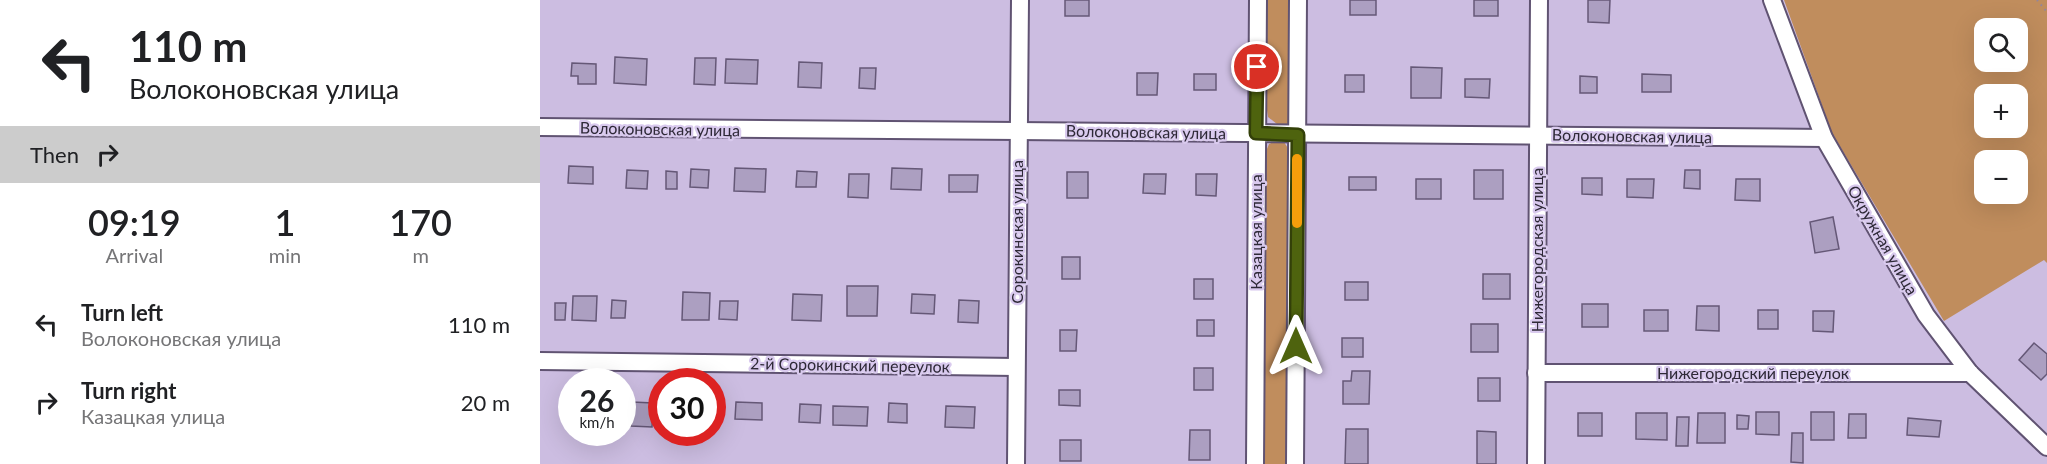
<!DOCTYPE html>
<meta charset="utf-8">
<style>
body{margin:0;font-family:Lato,sans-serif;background:#f6f6f6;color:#202124;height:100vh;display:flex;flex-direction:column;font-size:22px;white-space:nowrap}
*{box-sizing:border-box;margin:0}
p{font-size:20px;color:#757577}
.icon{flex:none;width:33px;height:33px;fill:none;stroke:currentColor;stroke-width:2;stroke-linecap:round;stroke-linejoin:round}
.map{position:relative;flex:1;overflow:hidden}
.drawer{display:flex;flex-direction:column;background:#fff;width:540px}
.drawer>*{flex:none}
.hud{background:#fff;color:#202124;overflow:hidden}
.tools{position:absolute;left:1434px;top:18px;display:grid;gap:12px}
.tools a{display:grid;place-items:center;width:54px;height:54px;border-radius:12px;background:#fff;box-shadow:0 6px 24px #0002;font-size:30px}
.speed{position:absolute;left:18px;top:368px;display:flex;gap:12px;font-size:30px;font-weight:700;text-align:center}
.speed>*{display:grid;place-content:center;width:78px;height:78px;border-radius:50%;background:#fff;box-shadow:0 6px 24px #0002;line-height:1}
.speed small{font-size:15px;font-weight:400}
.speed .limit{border:9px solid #d22;background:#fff;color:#111}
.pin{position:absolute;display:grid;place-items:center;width:51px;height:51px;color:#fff;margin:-26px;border:3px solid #fff;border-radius:50%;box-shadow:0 2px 6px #0007}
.me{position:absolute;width:66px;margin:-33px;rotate:0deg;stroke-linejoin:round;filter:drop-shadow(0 0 4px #0008)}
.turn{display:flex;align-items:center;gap:21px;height:126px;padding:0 30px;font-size:27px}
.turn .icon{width:78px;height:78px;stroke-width:2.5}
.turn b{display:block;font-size:42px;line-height:51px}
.then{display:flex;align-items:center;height:57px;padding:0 30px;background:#0003;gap:12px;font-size:22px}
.eta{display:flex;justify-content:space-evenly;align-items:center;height:102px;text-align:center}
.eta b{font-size:36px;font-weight:600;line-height:42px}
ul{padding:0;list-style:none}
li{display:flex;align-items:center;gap:18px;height:78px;padding:0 30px}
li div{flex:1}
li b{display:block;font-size:22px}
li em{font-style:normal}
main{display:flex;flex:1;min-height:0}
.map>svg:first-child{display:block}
</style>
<main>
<section class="drawer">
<div class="hud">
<div class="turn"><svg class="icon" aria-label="left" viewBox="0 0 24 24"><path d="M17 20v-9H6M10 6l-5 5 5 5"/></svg><div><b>110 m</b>Волоконовская улица</div></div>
<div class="then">Then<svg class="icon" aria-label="right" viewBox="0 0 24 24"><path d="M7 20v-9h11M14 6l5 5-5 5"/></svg></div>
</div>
<div class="eta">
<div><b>09:19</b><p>Arrival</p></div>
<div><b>1</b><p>min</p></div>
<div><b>170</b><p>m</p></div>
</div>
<ul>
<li><svg class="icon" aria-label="left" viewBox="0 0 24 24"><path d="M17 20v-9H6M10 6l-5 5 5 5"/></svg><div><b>Turn left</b><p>Волоконовская улица</p></div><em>110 m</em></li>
<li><svg class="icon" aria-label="right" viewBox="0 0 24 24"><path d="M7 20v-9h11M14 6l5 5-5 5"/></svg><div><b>Turn right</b><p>Казацкая улица</p></div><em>20 m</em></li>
</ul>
</section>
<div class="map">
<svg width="1507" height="464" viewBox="0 0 1507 464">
<rect width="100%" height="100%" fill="#ccbde1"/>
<g fill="#c08d5d" fill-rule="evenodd">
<polygon points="727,0 753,0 752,114 748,126 742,128 728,117 726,104"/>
<path d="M 1244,0 L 1507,0 L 1507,263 L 1504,260 L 1404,321 L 1292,133 ZM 1444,28 L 1478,28 L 1478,62 L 1444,62 ZM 1444,94 L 1478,94 L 1478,128 L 1444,128 ZM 1478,160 L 1478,194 L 1444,194 L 1444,160 Z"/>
<polygon points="736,141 744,142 751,153 750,464 724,464 725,154 729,144"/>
</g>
<g fill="#ac9fc1" stroke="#655877" stroke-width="1.5">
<rect x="525" y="0" width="24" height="16"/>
<rect x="810" y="0" width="26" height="15"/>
<rect x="934" y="0" width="24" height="16"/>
<polygon points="1048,0 1070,0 1069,23 1048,22"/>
<polygon points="75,57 107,59 106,85 74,83"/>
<polygon points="155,58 176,58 175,85 154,84"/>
<polygon points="186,59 218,60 217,84 185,83"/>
<polygon points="259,62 282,63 281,88 258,87"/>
<polygon points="32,63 56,64 56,84 38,84 38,76 31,76"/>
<polygon points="871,67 902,68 901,98 871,98"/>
<polygon points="320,68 336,68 335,89 319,88"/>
<polygon points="597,73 618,73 617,95 597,95"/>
<rect x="654" y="74" width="22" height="16"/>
<polygon points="1102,74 1131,75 1131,92 1102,92"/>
<rect x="805" y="75" width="19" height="17"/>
<polygon points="1040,76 1057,77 1057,93 1040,93"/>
<polygon points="925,79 950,79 949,98 925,97"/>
<polygon points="29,166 53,167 53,184 28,183"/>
<polygon points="195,168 226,169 225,192 194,191"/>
<polygon points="352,168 382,169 381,190 351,189"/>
<polygon points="151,169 169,170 168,188 150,187"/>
<polygon points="87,170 108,171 107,189 86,188"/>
<rect x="934" y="170" width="29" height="29"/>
<polygon points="1145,170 1160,170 1160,189 1144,188"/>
<polygon points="126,171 137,172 137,189 126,189"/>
<polygon points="257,171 277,172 276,187 256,187"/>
<rect x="527" y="172" width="21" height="26"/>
<polygon points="309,174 329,174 328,198 308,197"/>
<polygon points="604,174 626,174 625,194 603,193"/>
<polygon points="656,174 677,174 676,196 656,195"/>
<polygon points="409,175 438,175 437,192 409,192"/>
<rect x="809" y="177" width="27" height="13"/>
<polygon points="1042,178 1062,178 1062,195 1042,194"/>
<rect x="876" y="179" width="25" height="20"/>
<polygon points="1087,179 1114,179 1113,198 1087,197"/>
<polygon points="1196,179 1220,179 1220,201 1195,200"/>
<polygon points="1293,217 1299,249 1275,253 1270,222"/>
<rect x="522" y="257" width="18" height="22"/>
<rect x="943" y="274" width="27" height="25"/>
<rect x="654" y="279" width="19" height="20"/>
<rect x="805" y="282" width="23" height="18"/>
<polygon points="307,286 338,286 337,316 307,316"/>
<polygon points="143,292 170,293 169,320 142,320"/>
<polygon points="253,294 282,295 281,321 252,320"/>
<polygon points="372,294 395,295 394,314 371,313"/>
<polygon points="33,296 57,296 56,321 32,320"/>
<polygon points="72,300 86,301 85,318 71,318"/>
<polygon points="419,300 439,301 438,323 418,322"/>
<polygon points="180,301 198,301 197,320 179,319"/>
<polygon points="15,303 26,303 25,320 15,320"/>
<rect x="1042" y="304" width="26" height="23"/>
<polygon points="1157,306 1179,306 1179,331 1156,330"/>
<rect x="1104" y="310" width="24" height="21"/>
<rect x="1218" y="310" width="20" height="19"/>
<polygon points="1273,311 1294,311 1293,332 1273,331"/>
<rect x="657" y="320" width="17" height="16"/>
<rect x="931" y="324" width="27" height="28"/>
<polygon points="520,330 537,330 536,351 520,351"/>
<rect x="802" y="338" width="21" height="19"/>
<polygon points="1494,343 1507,354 1507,374 1501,380 1479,360"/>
<rect x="654" y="368" width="19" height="22"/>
<polygon points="812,371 830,371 829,404 803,404 803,381 811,381"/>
<rect x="938" y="378" width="22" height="23"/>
<polygon points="519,390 540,390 540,406 519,405"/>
<polygon points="92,402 113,403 112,427 91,426"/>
<polygon points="196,402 222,403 222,420 195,419"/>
<polygon points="349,403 367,404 367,423 348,422"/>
<polygon points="260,404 281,405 280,423 259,422"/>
<polygon points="293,406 328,407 327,426 293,425"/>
<polygon points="406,406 435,407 434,428 405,427"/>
<polygon points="1216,412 1239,412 1239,435 1216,434"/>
<rect x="1271" y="412" width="23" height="28"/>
<rect x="1038" y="413" width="24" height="23"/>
<polygon points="1096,413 1127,413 1127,440 1096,439"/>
<polygon points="1158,413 1185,413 1185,443 1157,443"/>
<polygon points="1309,414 1326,414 1326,438 1308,438"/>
<polygon points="1197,415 1209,416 1208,429 1197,429"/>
<polygon points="1137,417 1149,417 1148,446 1136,446"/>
<polygon points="1368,418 1401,421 1399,437 1367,435"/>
<polygon points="806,429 828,429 828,464 805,464"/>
<polygon points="650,430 670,430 670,460 649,460"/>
<polygon points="937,431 956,432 956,464 937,464"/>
<polygon points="1252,433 1263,433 1263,463 1251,462"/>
<rect x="520" y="440" width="21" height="21"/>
</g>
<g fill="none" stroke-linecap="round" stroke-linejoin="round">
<defs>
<g id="minor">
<polyline points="1232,0 1284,138 1386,315 1430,373 1507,447"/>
<polyline points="0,127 1284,138"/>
<polyline points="0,361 476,367"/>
<polyline points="996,373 1430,373"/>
<polyline points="476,464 480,0"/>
<polyline points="715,464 718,0"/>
<polyline points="755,464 758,0"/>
<polyline points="996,464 999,0"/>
</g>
</defs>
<use href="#minor" stroke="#605372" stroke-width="20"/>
<polyline stroke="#9085a0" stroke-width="2" stroke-dasharray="1.5 4.5" stroke-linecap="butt" points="1497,0 1507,12"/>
<use href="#minor" stroke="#fff" stroke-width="16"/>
</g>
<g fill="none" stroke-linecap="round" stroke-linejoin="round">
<defs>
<polyline id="route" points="717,67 716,133 758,135 756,346"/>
</defs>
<use href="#route" stroke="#334009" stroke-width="15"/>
<use href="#route" stroke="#4e630e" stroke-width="10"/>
<polyline stroke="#f59e0b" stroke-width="10" points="757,223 757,159"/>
</g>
<g text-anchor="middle" stroke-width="4.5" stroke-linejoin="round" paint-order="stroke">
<g font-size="16" fill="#2e2937" stroke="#d9caee">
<text transform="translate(120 129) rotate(1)" y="6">Волоконовская улица</text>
<text transform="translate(606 132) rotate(1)" y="6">Волоконовская улица</text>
<text transform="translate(1092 136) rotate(1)" y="6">Волоконовская улица</text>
<text transform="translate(477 232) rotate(-90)" y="6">Сорокинская улица</text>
<text transform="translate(716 232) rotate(-90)" y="6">Казацкая улица</text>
<text transform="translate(1343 240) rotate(60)" y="6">Окружная улица</text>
<text transform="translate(997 250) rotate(-90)" y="6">Нижегородская улица</text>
<text transform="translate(310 365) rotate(1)" y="6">2-й Сорокинский переулок</text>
<text x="1213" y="379">Нижегородский переулок</text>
</g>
</g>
</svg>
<div class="tools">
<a><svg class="icon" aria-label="search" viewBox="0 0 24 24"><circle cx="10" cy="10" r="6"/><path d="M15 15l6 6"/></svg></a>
<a>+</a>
<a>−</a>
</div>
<div class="speed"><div>26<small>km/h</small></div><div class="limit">30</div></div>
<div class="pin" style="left:717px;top:67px;background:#d93025"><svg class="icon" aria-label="arrive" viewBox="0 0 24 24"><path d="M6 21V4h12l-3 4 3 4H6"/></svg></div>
<svg class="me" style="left:756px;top:346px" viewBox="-20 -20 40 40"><path d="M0-17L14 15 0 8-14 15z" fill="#4e630e" stroke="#fff" stroke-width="4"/></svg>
</div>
</main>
